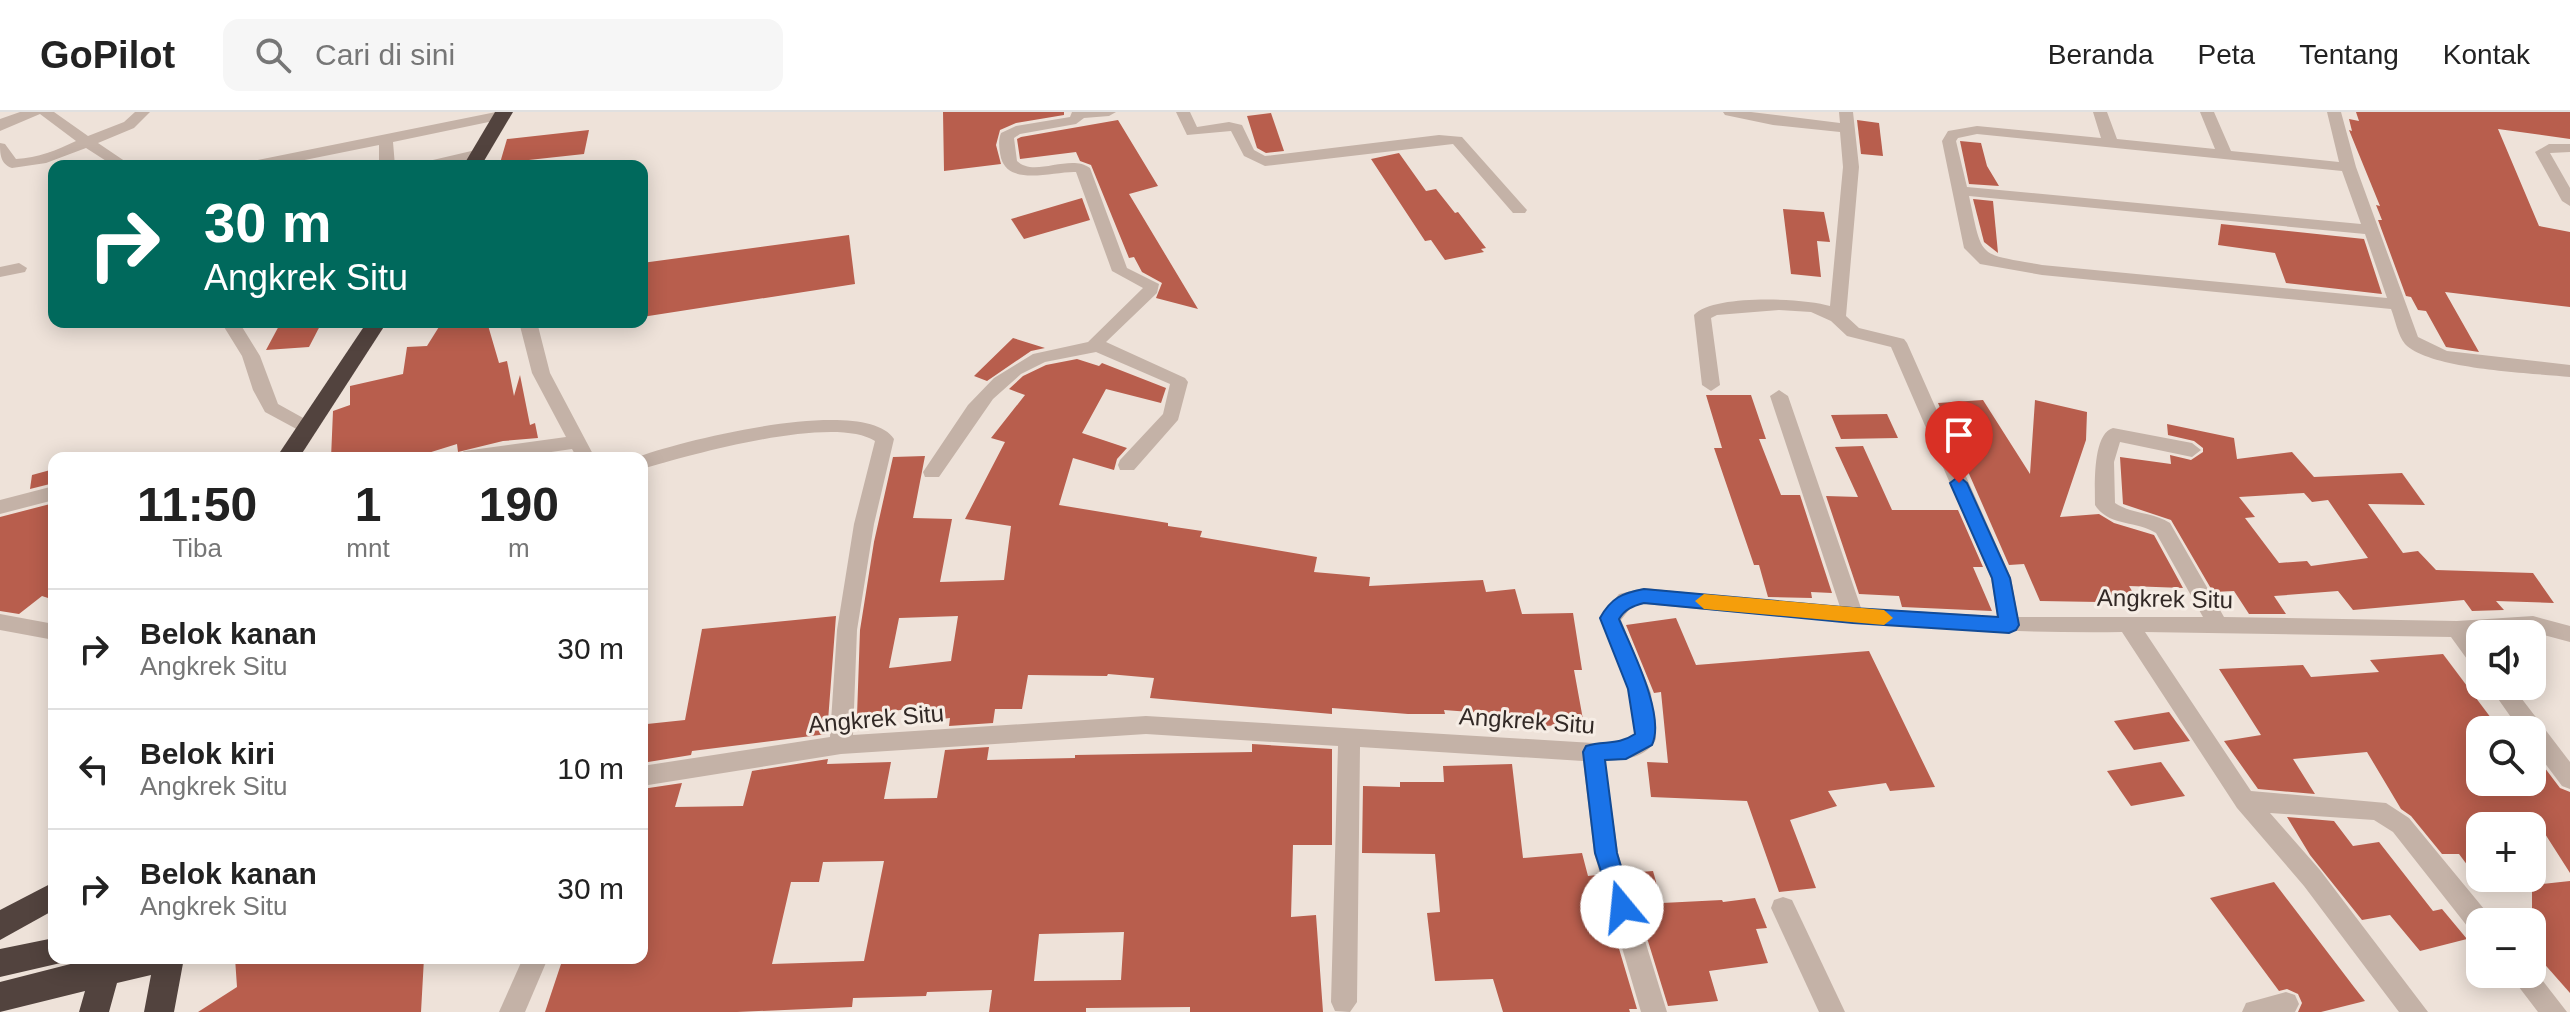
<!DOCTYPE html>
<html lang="id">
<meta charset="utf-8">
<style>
body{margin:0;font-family:Helvetica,sans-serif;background:#f6f6f6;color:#222;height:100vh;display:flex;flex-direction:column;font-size:30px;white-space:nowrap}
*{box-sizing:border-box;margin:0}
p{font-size:26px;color:#767676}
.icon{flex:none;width:44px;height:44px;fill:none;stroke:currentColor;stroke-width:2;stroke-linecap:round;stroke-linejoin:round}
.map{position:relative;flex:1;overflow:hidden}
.panel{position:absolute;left:48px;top:340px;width:600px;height:512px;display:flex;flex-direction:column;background:#fff;border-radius:16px;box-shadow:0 4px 20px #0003}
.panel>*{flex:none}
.top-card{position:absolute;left:48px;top:48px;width:600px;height:168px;border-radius:16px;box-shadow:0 4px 20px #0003;background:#00695c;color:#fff;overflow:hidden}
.fabs{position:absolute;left:2466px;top:508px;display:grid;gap:16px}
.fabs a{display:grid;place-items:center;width:80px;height:80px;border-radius:16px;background:#fff;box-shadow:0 4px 20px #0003;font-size:40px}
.pin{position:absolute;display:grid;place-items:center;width:68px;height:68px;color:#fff;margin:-82px -34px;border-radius:50% 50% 50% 0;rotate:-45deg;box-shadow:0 0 8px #0007}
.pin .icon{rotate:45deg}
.me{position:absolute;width:88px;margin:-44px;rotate:343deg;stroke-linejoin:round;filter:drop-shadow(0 0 6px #0008)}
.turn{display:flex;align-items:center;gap:28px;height:168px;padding:0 24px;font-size:36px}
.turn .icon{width:104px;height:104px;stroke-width:2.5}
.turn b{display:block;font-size:56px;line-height:68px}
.eta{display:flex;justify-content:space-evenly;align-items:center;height:136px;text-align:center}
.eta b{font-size:48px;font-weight:700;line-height:56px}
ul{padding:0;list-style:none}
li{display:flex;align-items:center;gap:24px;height:120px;padding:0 24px;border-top:2px solid #e0e0e0}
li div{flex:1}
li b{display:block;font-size:30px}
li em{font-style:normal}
header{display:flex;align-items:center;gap:48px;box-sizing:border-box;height:112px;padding:0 40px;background:#fff;border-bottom:2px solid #e0e0e0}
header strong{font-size:38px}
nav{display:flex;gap:44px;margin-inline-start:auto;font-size:28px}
.search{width:560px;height:72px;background:#f6f6f6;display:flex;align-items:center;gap:20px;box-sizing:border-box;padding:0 28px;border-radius:16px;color:#767676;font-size:30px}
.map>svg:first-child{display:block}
</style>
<header>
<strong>GoPilot</strong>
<div class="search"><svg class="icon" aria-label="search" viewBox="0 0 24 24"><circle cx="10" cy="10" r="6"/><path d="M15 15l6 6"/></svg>Cari di sini</div>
<nav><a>Beranda</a><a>Peta</a><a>Tentang</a><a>Kontak</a></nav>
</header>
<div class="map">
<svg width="2570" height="900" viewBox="0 0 2570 900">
<rect width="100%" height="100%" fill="#eee2d9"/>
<g fill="#b85e4d" fill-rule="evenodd">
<polygon points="943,0 1064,0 1064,3 1016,11 1000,18 996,33 1001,52 944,59"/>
<polygon points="2356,0 2570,0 2570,27 2498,17 2539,114 2570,120 2570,195 2445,180 2479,240 2446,235 2426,199 2418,198 2411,185 2406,184 2378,108 2382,108 2376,93 2380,94 2349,18 2352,19 2349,7 2359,9"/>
<polygon points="1271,1 1284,39 1266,41 1257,36 1247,4"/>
<polygon points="1118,8 1158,74 1129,82 1198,197 1156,186 1162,171 1142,160 1134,145 1129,146 1091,53 1080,49 1076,40 1020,47 1017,27 1021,25"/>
<polygon points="1857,8 1879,11 1883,44 1861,42"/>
<polygon points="589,18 584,42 500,51 507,27"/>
<polygon points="1960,29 1981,31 1987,54 1999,74 1969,72"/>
<polygon points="1399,41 1426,79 1436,77 1455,101 1458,100 1486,136 1481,137 1484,140 1445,148 1431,128 1425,129 1371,47"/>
<polygon points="1082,86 1090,108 1024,127 1011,107"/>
<polygon points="1973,87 1993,89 1998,141 1984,130"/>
<polygon points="1783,97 1824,100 1830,130 1817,129 1821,165 1791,162"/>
<polygon points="2221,112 2364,127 2382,182 2286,171 2275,141 2218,133"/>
<polygon points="849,123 855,172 642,205 642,151"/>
<polygon points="281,210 322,210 309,235 266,238"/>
<polygon points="442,210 487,210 499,251 507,249 514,284 520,263 530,313 535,311 538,326 503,329 458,340 457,332 412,346 331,346 333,299 350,293 350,274 403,262 407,235 427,234"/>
<polygon points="1013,226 1045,236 1031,239 987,269 974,264"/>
<path d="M 1077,247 L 1099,254 L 1102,251 L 1166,276 L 1161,291 L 1106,277 L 1082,321 L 1127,336 L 1117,347 L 1114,358 L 1073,346 L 1059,393 L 1168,411 L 1168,414 L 1202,419 L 1200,425 L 1317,445 L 1314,460 L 1370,465 L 1369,474 L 1483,468 L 1486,480 L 1515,477 L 1522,502 L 1573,501 L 1582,558 L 1574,558 L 1584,613 L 1538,614 L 1537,605 L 1444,598 L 1445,602 L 1408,602 L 1332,596 L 1332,602 L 1150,586 L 1154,566 L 1108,562 L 1107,564 L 1028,563 L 1022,597 L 995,597 L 993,611 L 949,614 L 950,606 L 915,610 L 915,596 L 857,604 L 860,518 L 874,430 L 893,345 L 925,344 L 913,406 L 952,407 L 940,470 L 1004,468 L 1011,414 L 965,407 L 1005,330 L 991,326 L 1025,283 L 1009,277 L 1023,264 L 1046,253 ZM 958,504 L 951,549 L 889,556 L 899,506 Z"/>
<polygon points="1706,283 1751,283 1766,327 1759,327 1781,383 1800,383 1832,481 1811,480 1812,486 1768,485 1759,453 1754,453 1714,336 1722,336"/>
<polygon points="1983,288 2030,362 2035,288 2087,300 2086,328 2060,405 2099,402 2114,411 2154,423 2183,476 2129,474 2137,487 2099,490 2040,489 2024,452 2009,453 1938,291"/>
<polygon points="1887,302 1898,326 1841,327 1831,303"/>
<path d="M 2167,312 L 2234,326 L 2237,347 L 2292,340 L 2314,365 L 2402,361 L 2425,393 L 2368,392 L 2403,441 L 2418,439 L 2436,458 L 2533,461 L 2554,491 L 2496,489 L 2504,498 L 2472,499 L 2464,488 L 2353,498 L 2338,479 L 2274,484 L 2286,502 L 2249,502 L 2234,479 L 2213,480 L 2171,408 L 2123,392 L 2120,345 L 2171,352 L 2170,343 L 2191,348 L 2203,340 L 2203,336 L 2194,329 L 2168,323 ZM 2304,381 L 2312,390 L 2328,388 L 2368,446 L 2311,454 L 2307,449 L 2279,451 L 2245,406 L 2255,405 L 2239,385 Z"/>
<polygon points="1863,334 1892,398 1958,398 1983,455 1973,455 1992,499 1902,495 1899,484 1859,482 1826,384 1858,385 1835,335"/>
<polygon points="54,357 54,371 30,377 32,363"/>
<polygon points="54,391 54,488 42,484 19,502 0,499 0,405"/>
<polygon points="836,504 827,622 692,639 691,643 642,651 647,612 685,608 702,517"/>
<polygon points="1676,506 1696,553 1869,539 1935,675 1890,679 1886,671 1828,679 1837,694 1790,708 1816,776 1779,780 1747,689 1651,685 1647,650 1668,651 1661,580 1654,581 1626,513"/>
<polygon points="2443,542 2500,618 2480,618 2480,670 2532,670 2532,639 2560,676 2570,680 2570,761 2540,714 2480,714 2480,770 2459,742 2442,742 2411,704 2401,697 2367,640 2293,647 2315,682 2258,677 2224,629 2261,623 2219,557 2303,553 2311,565 2379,560 2370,548"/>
<polygon points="2169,600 2190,629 2134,638 2114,609"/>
<path d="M 1252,632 L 1332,637 L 1332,733 L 1293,733 L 1291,805 L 1316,803 L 1323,900 L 1190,900 L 1190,895 L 1086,896 L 1086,900 L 989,900 L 992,878 L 927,880 L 926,884 L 853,886 L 852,895 L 737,900 L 545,900 L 563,846 L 642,846 L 642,677 L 682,671 L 675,695 L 743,694 L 752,659 L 828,647 L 827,652 L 891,650 L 884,687 L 937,686 L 945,638 L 989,635 L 987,648 L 1075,646 L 1075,643 L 1252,640 ZM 884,749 L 864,849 L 772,852 L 791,770 L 819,770 L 823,750 ZM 1124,820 L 1121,868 L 1034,869 L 1039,822 Z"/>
<polygon points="2161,650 2185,684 2131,694 2107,659"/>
<polygon points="1512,652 1523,746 1582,741 1588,764 1597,763 1637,897 1629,897 1630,900 1503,900 1493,867 1435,869 1427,801 1440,800 1435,742 1362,741 1363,674 1400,675 1400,670 1444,670 1443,654"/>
<polygon points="2287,705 2334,709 2353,734 2379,730 2433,799 2442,797 2467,827 2420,839 2390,803 2362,808 2310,743"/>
<polygon points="1653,759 1662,791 1722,788 1723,790 1755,786 1767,816 1756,817 1768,851 1709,859 1718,889 1668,894 1627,761"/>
<polygon points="2570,769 2570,881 2532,838 2532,773"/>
<polygon points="2274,770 2354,875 2365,889 2321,900 2298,900 2302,891 2298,882 2287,877 2279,879 2210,786"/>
<polygon points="235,846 424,846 421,900 198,900 237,875"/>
</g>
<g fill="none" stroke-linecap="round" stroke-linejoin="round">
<g fill="#c4b2a7" fill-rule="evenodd">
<path d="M 20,0 L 54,0 L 88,24 L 124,10 L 135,0 L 150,0 L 134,16 L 98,31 L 132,54 L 114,54 L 86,36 L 46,51 L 12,56 C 0,52 0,41 0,31 L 5,32 L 16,47 C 38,46 57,38 76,29 L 40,2 L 0,19 L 0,7 Z"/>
<polygon points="496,0 508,0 510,3 503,7 393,30 395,54 379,54 379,33 275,54 245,54 253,49"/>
<path d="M 1072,0 L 1116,0 L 1109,4 L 1084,6 L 1076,12 L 1020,22 L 1014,26 L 1017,49 C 1034,66 1070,41 1090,56 L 1127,156 L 1159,172 L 1157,181 L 1106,230 L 1185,266 L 1188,270 L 1178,308 L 1134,358 L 1120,358 L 1118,353 L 1120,348 L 1163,302 L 1170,272 L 1096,240 L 1045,250 L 1021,262 L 993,287 L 939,365 L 925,365 L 923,360 L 968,293 L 994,266 L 1033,242 L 1088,230 L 1143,176 L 1112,159 L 1076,60 C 1054,59 1009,75 1001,46 C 999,37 998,28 1001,21 L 1016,14 L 1070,5 Z"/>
<polygon points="1176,0 1190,0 1197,15 1229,10 1242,13 1254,38 1265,44 1439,23 1462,25 1527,98 1525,101 1513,101 1453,32 1265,54 1244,44 1231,19 1187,23"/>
<path d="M 1723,0 L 1751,0 L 1840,11 L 1839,0 L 1853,0 L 1859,55 L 1846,204 L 1859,216 L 1904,227 L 1907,231 L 2011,466 L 2018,505 L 2203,505 L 2156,421 C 2136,408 2109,415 2095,393 C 2095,375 2092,322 2113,316 L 2192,331 L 2201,338 L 2192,345 L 2120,330 L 2114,350 L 2115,391 C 2131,402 2153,400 2170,411 L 2224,505 L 2457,509 L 2533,504 L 2570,514 L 2570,530 L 2533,520 L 2474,524 L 2480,532 L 2480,556 L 2472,554 L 2451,525 L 2145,520 L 2251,679 L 2386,691 L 2409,706 L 2489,803 L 2492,810 L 2480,810 L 2480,822 L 2471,819 L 2393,720 L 2374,708 L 2270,701 L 2320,758 L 2428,900 L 2399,900 L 2304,774 L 2237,696 L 2122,520 C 1962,522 1804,507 1644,492 L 1632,494 L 1621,508 L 1651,581 L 1656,627 C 1647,646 1624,648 1605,649 L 1618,741 L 1667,900 L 1641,900 L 1594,741 L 1583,649 L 1360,635 L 1357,890 L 1350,900 L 1335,899 L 1331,890 L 1338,634 L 1146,622 L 841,642 L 642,674 L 642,654 L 830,625 L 837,518 L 854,412 L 875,329 C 833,302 690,343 642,357 L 642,346 L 635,346 C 678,329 865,282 894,327 L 874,412 L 857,518 L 853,623 L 1146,604 L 1593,631 L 1622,630 L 1634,622 C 1636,581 1615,543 1600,506 L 1619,482 L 1644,476 L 1840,495 L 1770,284 L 1779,278 L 1788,284 L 1861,496 L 1997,504 L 1991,466 L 1891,235 L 1847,224 L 1831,209 L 1811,200 L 1779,198 L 1717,203 L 1711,206 L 1720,273 L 1711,279 L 1702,273 L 1694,203 C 1713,182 1803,186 1830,194 L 1843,55 L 1840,20 L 1773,13 L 1725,3 Z"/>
<path d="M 2093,0 L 2107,0 L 2117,27 L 2215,37 L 2200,0 L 2214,0 L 2231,39 L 2339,50 L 2327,0 L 2341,0 L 2356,55 L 2418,225 L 2447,239 L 2570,253 L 2570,265 C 2533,261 2430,258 2405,232 C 2398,224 2395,207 2391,197 L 2042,163 L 1980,152 L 1964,136 L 1942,29 L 1948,19 L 1977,14 L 2101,26 ZM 1977,22 L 2342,59 L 2361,112 L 1967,75 L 1956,29 L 1958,26 ZM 1969,84 L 2365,122 L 2387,186 L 2042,153 C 1977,141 1983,149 1969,84 Z"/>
<polygon points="2549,32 2570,32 2570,40 2550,41 2570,76 2570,94 2562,89 2535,40"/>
<polygon points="480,37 485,38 485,44 444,54 417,54 420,51"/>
<polygon points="19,151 27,156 25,160 0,165 0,155"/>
<polygon points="221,210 239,210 260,244 278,292 314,312 317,316 314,320 302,320 265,300 253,278 242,244"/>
<polygon points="519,210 537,210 550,261 595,346 577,346 572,337 510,346 455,346 464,339 566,325 532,261"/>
<polygon points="54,374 54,388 0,402 0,388"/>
<polygon points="0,502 54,512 54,528 0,518"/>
<polygon points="2489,574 2512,574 2570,650 2570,677 2562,674 2532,634 2532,618 2520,618"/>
<polygon points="1783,785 1792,788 1845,900 1819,900 1771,796 1774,788"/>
<polygon points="523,846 548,846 525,900 499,900"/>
<polygon points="2532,855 2567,900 2538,900 2509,862 2532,862"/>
<polygon points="2286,880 2295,883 2299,892 2295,900 2242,900 2246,891"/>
</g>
<g fill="#52433e" fill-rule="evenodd">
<polygon points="495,0 513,0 481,54 463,54"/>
<polygon points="367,210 387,210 299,346 276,346"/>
<polygon points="54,770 54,798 0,828 0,798"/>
<polygon points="54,826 54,846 66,846 65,850 0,865 0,837"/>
<polygon points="94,846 184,846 174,900 144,900 151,863 117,871 109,900 79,900 85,879 0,900 0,870"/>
</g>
</g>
<path fill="#1a73e8" stroke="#114b97" stroke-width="2" d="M 1959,364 L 1967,371 L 2010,466 L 2019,513 L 2016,518 L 2009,521 L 1853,511 L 1644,491 C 1633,494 1625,497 1619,507 C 1631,536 1666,603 1652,633 L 1626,647 L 1605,648 L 1617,741 L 1633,795 L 1630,802 L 1622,805 L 1615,802 L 1595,741 L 1583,640 L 1586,634 C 1605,628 1617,634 1635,622 L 1628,577 L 1600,506 C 1611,486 1622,481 1644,477 L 1853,496 L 1998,505 L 1992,466 L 1950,371 Z"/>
<polygon fill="#f59e0b" points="1704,482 1884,498 1893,506 1884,513 1704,497 1695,489"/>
<g text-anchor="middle" stroke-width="6" stroke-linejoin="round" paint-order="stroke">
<g font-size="24" fill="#322926" stroke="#f6ede5">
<text transform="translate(2165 487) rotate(1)" y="8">Angkrek Situ</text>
<text transform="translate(876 607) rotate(-5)" y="8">Angkrek Situ</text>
<text transform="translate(1527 609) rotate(4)" y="8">Angkrek Situ</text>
</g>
</g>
</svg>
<div class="fabs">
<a><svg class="icon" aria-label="sound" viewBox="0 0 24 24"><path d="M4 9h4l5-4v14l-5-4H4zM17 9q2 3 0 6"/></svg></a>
<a><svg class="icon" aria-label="search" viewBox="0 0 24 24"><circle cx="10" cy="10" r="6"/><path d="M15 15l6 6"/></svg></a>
<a>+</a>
<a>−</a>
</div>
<div class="pin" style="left:1959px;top:371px;background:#d93025"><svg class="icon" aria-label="arrive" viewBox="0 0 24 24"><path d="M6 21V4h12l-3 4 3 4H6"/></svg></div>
<svg class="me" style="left:1622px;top:795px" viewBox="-20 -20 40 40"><circle r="19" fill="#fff"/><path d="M0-13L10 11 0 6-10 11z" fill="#1a73e8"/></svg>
<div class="top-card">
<div class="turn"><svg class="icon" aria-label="right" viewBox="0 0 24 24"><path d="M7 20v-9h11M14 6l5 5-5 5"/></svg><div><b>30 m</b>Angkrek Situ</div></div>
</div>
<section class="panel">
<div class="eta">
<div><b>11:50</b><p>Tiba</p></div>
<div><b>1</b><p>mnt</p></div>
<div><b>190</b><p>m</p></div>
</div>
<ul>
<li><svg class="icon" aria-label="right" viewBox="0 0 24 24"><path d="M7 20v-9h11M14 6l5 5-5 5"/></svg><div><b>Belok kanan</b><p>Angkrek Situ</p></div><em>30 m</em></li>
<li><svg class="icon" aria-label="left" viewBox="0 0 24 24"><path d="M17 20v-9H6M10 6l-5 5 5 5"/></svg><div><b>Belok kiri</b><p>Angkrek Situ</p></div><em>10 m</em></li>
<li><svg class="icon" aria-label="right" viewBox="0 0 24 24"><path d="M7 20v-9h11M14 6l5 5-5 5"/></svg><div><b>Belok kanan</b><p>Angkrek Situ</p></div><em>30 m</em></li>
</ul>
</section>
</div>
